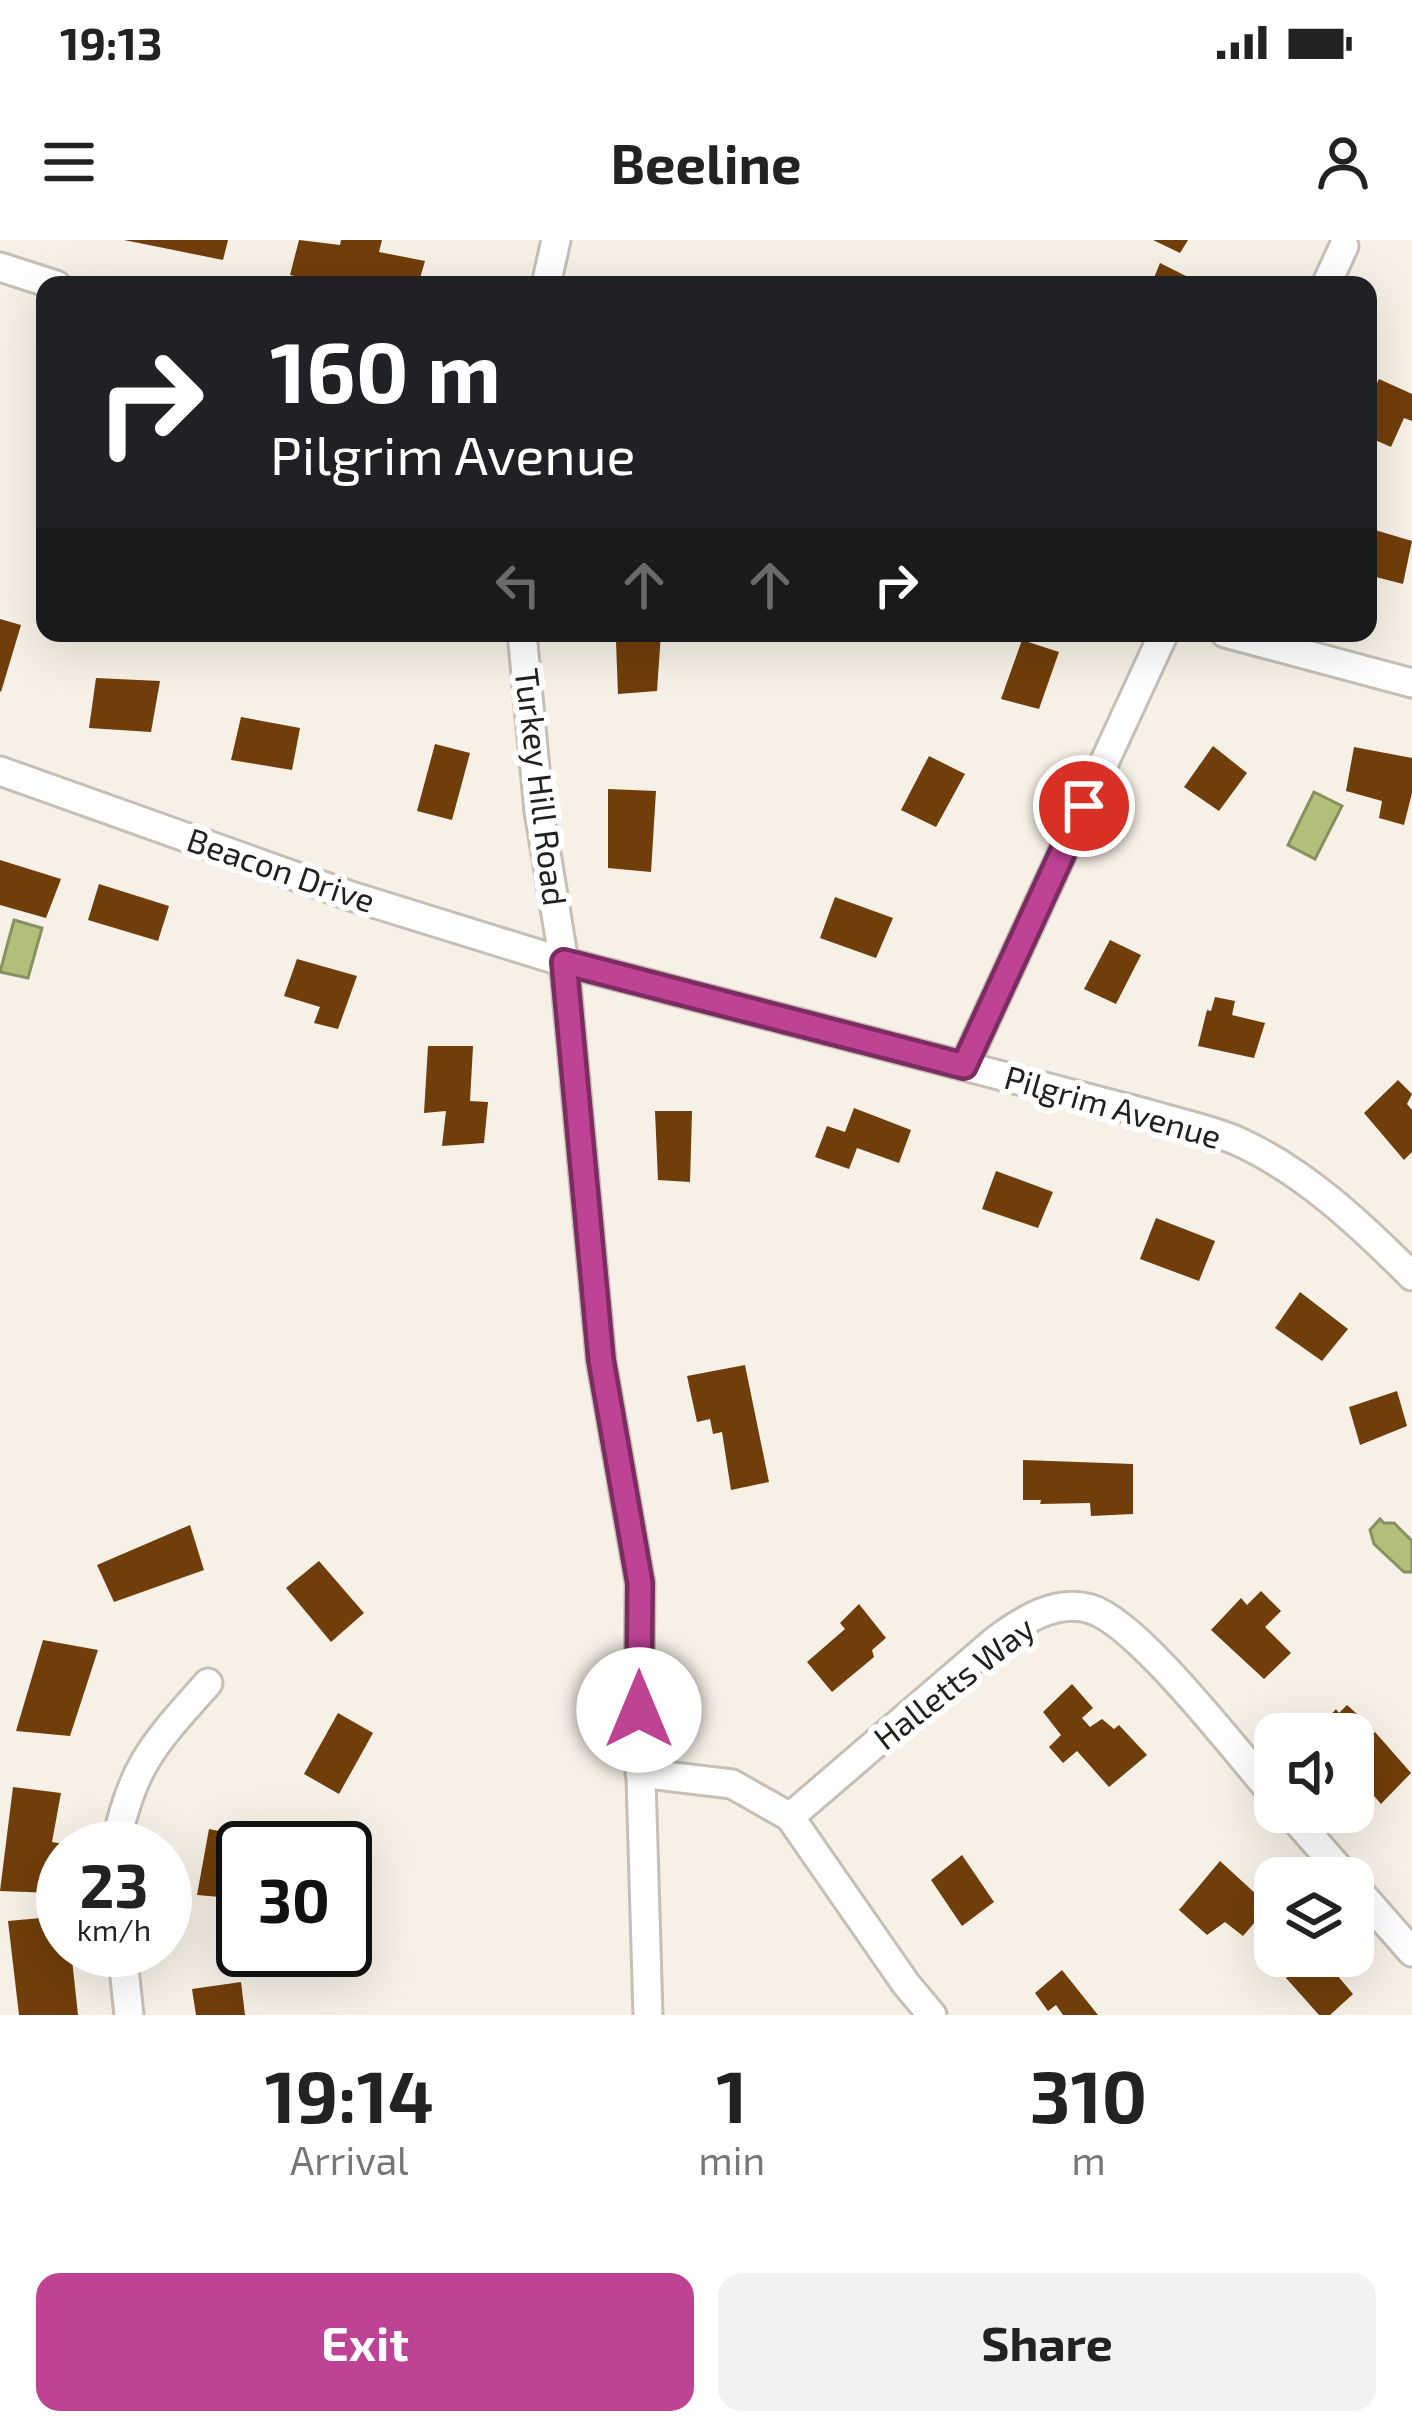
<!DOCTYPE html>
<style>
body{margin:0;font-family:"Exo 2",sans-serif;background:#f2f2f2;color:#222;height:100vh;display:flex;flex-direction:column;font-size:45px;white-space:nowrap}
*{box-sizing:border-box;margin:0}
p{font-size:39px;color:#767676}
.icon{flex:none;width:66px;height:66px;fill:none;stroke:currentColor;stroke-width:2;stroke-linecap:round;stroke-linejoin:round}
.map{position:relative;height:1775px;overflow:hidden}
.panel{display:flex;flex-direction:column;background:#fff;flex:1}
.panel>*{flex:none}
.guide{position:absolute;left:36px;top:36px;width:1341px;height:366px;border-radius:24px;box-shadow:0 12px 48px #0002;background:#202124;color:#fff;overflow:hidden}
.fabs{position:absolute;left:1254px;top:1473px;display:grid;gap:24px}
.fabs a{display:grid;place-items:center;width:120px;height:120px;border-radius:24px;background:#fff;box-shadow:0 12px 48px #0002;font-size:60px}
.speed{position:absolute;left:36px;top:1581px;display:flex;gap:24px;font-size:60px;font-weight:700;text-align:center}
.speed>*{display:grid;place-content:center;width:156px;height:156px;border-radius:50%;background:#fff;box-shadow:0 12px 48px #0002;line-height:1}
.speed small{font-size:30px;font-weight:400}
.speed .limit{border:6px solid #111;border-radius:18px;background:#fff;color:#111}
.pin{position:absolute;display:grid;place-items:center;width:102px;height:102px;color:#fff;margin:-51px;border:6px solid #fff;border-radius:50%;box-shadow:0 3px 12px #0007}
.me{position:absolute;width:132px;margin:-66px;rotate:0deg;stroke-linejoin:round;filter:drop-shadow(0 0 9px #0008)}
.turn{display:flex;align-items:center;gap:42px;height:252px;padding:0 36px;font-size:54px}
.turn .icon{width:156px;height:156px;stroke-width:2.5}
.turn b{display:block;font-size:84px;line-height:102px}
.lanes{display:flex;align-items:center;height:114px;padding:0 36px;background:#0003;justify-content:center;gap:60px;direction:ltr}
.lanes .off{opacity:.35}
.eta{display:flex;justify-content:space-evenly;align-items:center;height:204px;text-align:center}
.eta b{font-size:72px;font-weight:700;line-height:84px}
.cta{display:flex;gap:24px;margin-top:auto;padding:24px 36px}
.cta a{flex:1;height:138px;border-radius:24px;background:#be4395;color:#fff;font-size:48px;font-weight:700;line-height:138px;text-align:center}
.cta a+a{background:#f2f2f2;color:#222}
.status{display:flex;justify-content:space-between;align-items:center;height:84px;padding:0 60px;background:#fff;direction:ltr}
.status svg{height:33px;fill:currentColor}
header{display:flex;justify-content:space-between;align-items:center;height:156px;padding:0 36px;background:#fff;font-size:54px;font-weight:700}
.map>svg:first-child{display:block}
</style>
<div class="status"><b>19:13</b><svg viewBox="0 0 49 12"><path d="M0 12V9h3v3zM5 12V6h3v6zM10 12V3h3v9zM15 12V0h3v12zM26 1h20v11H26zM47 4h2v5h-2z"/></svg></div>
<header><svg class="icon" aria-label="menu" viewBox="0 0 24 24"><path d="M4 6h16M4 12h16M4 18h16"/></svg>Beeline<svg class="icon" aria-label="person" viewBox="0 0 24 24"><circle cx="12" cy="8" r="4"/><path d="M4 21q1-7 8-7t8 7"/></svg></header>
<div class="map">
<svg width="1412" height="1775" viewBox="0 0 1412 1775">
<rect width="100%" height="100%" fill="#f6f0e6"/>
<g fill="#b2bf7a" stroke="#87905e" stroke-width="3">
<polygon points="1314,552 1342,566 1315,619 1288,605"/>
<polygon points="14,680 42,688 28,738 0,732"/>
<polygon points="1380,1279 1384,1283 1394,1283 1412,1301 1412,1332 1404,1332 1374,1304 1370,1290"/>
</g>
<g fill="#703e0a">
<polygon points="124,0 228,0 223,20"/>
<polygon points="299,0 340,5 341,0 382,0 379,12 425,21 418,45 307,45 308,39 290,35"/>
<polygon points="1153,0 1188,0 1180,13"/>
<polygon points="1160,23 1204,45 1151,45"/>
<polygon points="1379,139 1412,154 1412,181 1404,178 1391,207 1368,197 1368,162"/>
<polygon points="1375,290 1412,301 1403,344 1368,335 1368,300"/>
<polygon points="0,379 21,385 1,452 0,451"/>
<polygon points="608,393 661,393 657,451 618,454 616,402"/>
<polygon points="1022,400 1059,412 1039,469 1001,459"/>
<polygon points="96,438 160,441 151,492 89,488"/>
<polygon points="241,477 300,488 292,530 231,520"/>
<polygon points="435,504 470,513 452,580 417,571"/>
<polygon points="1213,506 1247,533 1219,571 1184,547"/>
<polygon points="1354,507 1412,518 1412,553 1404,585 1379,578 1382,561 1346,551"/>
<polygon points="929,516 965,534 936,587 901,570"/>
<polygon points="608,549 656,551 651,632 608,628"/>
<polygon points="0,620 61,639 46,678 0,665"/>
<polygon points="99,644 169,666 158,701 88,680"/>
<polygon points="835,657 893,678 876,718 820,698"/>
<polygon points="1110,700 1141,715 1116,764 1084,749"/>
<polygon points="297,719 357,736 338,789 314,783 320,767 284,756"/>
<polygon points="1215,757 1235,761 1232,775 1265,783 1254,818 1198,806 1207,770 1211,771"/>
<polygon points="428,806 473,806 470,861 488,862 484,903 442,906 446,871 424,873"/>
<polygon points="1398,840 1412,854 1407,864 1412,870 1412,912 1404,920 1364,873"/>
<polygon points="854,868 911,890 899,923 857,908 849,929 815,917 827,886 845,892"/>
<polygon points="655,871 692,871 690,942 658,940"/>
<polygon points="996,931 1053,952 1038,988 982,969"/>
<polygon points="1156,978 1215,1001 1199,1041 1140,1019"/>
<polygon points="1300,1052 1348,1089 1322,1121 1275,1088"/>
<polygon points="745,1125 769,1242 731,1250 722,1192 713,1194 710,1179 697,1182 687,1136"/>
<polygon points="1397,1151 1407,1186 1360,1205 1349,1167"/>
<polygon points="1023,1220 1133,1224 1133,1274 1091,1276 1090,1263 1040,1264 1041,1260 1023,1260"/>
<polygon points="190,1285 204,1330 114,1362 97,1325"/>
<polygon points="319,1321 364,1373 331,1402 286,1348"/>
<polygon points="1261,1351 1281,1371 1265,1387 1291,1413 1264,1439 1211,1390 1241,1358 1247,1365"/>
<polygon points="859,1364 886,1398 872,1410 874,1417 832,1452 807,1422 845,1389 840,1383"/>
<polygon points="43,1400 98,1410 70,1496 16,1491"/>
<polygon points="1072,1444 1093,1468 1082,1478 1090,1487 1102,1479 1114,1489 1119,1485 1147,1515 1109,1547 1077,1511 1063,1523 1049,1507 1061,1495 1043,1472"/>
<polygon points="1347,1465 1367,1483 1353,1497 1353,1494 1323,1494 1318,1489 1336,1469 1339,1473"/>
<polygon points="338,1473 373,1493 339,1554 304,1534"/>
<polygon points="1375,1492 1411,1533 1381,1564 1353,1532 1353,1513"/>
<polygon points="13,1547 61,1553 52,1602 64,1604 53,1653 0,1651"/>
<polygon points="209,1589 255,1598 253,1608 243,1608 243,1659 197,1655"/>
<polygon points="962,1615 994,1662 962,1686 931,1640"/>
<polygon points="1220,1621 1269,1666 1243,1696 1225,1682 1207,1695 1179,1670"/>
<polygon points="63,1676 63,1710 71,1710 78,1775 19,1775 8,1681"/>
<polygon points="1311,1716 1321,1716 1353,1754 1330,1775 1319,1775 1286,1738"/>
<polygon points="1062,1730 1098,1775 1063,1775 1056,1765 1048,1771 1035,1753"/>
<polygon points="241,1742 245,1775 196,1775 192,1749"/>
</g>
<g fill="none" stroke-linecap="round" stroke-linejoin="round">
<defs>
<g id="street">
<polyline points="0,27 56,45"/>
<polyline points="546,45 556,0"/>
<polyline points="1326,45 1344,6"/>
<polyline points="522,393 539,571 564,722 601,1120 640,1343 639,1470 648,1775"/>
<polyline points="1225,393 1412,443"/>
<path d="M 0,531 L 351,656 L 564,722 L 1145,873 C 1174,882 1206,888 1235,900 C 1303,930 1360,984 1412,1036"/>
<polyline points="964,826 1164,393"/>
<polyline points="640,1533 732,1544 790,1577 906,1744 932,1775"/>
<polyline points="1289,1572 1347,1638"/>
<path d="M 790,1577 L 996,1400 C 1022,1381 1056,1358 1091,1369 C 1139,1384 1237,1513 1275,1556"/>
<path d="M 115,1608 C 132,1525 153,1505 208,1443"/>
<polyline points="1353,1645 1412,1712"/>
<polyline points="122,1710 129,1775"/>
</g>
</defs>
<use href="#street" stroke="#c5bfb5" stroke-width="33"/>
<use href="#street" stroke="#fff" stroke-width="27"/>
</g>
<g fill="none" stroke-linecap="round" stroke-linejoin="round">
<defs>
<polyline id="route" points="639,1470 640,1343 601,1120 564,722 964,826 1084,566"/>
</defs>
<use href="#route" stroke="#7c2c61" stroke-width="30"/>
<use href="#route" stroke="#be4395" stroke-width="21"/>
</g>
<g text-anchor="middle" stroke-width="12" stroke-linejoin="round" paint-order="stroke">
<g font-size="33" fill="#23211e" stroke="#fff">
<text transform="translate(541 547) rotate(83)" y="12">Turkey Hill Road</text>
<text transform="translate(281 630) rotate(19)" y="12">Beacon Drive</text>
<text transform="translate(1113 867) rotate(16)" y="12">Pilgrim Avenue</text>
<text transform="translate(954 1443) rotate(-38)" y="12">Halletts Way</text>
</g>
</g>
</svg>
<div class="fabs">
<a><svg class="icon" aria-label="sound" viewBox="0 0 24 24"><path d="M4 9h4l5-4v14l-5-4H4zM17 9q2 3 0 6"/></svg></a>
<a><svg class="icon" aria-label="layers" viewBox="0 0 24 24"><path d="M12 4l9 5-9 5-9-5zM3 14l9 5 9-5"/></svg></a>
</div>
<div class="speed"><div>23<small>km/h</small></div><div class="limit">30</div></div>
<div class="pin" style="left:1084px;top:566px;background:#d93025"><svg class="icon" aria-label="arrive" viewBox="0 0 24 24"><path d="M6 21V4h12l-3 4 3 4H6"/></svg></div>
<svg class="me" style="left:639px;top:1470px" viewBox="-20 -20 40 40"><circle r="19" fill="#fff"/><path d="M0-13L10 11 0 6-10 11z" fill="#be4395"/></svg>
<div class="guide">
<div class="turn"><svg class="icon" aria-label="right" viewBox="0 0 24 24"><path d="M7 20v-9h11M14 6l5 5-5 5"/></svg><div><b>160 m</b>Pilgrim Avenue</div></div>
<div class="lanes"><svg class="icon off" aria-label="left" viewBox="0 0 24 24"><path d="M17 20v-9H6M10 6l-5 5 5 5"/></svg><svg class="icon off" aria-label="ahead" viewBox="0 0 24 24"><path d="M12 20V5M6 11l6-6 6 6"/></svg><svg class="icon off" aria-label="ahead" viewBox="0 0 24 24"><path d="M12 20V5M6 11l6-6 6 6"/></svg><svg class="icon" aria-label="right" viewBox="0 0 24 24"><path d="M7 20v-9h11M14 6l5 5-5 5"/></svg></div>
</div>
</div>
<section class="panel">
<div class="eta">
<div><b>19:14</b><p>Arrival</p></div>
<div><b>1</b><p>min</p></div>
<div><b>310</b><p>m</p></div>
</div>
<div class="cta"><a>Exit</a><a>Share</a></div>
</section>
